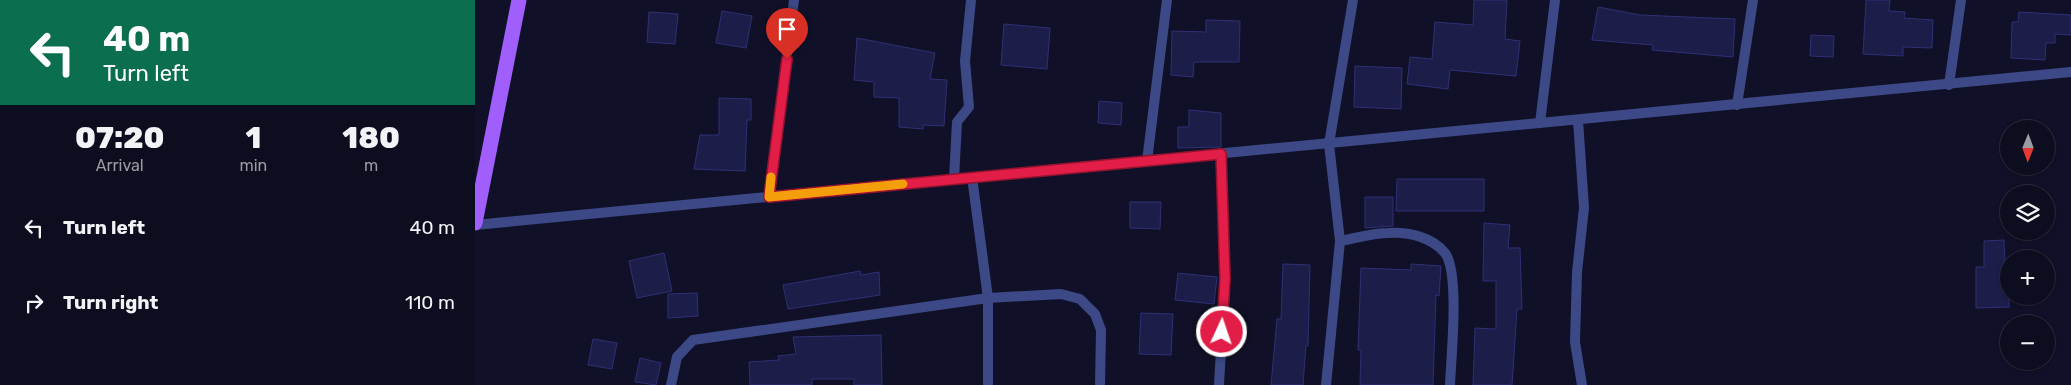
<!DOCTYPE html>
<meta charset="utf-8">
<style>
body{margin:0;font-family:Rubik,sans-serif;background:#151627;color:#f1f3f6;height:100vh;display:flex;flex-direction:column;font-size:19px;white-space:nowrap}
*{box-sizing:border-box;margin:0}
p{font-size:16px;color:#9a9ca4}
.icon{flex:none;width:28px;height:28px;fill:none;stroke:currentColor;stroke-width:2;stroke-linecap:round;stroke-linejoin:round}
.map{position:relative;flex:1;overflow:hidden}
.panel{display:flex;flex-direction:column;background:#0c0d1e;width:475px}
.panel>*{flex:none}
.top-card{background:#0b6e4f;color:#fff;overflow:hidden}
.needle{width:32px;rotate:181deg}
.tools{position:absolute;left:1525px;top:120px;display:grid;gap:10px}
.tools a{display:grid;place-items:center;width:55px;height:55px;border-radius:50%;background:#0c0d1e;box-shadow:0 1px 4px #0004,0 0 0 1px #2c2d3c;font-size:25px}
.pin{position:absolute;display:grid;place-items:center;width:42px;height:42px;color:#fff;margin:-51px -21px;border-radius:50% 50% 50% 0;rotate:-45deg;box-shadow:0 0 5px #0007}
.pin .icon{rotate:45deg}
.me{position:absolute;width:55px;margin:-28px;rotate:3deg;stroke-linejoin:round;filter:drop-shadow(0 0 4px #0008)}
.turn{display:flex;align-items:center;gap:18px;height:105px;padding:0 20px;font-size:22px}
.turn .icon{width:65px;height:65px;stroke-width:2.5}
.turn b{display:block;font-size:35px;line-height:42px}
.eta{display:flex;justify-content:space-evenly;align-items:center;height:85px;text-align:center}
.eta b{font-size:30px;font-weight:800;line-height:35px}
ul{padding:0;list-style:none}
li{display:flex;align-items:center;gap:15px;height:75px;padding:0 20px}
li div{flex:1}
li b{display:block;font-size:19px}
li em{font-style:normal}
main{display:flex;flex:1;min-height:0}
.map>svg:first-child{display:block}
</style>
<main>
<section class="panel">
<div class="top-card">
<div class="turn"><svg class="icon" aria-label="left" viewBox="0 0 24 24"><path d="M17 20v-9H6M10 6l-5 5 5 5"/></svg><div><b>40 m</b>Turn left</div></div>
</div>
<div class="eta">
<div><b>07:20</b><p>Arrival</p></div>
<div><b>1</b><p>min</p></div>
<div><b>180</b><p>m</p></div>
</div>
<ul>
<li><svg class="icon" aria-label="left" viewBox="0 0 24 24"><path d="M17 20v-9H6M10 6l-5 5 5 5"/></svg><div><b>Turn left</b></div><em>40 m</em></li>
<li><svg class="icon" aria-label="right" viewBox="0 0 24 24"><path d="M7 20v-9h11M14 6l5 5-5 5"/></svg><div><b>Turn right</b></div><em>110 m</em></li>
</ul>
</section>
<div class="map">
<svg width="1596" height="385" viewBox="0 0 1596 385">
<rect width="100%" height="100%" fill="#101128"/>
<g fill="#1c1d49" stroke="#2f3074">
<polygon points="999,0 1032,0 1030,39 1045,41 1041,76 975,70 973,89 932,84 935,57 957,59 960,22 998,25"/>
<polygon points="1391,0 1415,0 1414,11 1430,12 1429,18 1458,20 1457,48 1428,47 1428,56 1388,54"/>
<polygon points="1123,7 1165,15 1260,19 1258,57 1177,50 1178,45 1117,40"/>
<polygon points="247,11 277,16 271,48 241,43"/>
<polygon points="174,12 203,14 200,44 172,42"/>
<polygon points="1544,12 1596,15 1596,35 1580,34 1580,43 1571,43 1570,60 1536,58 1537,22 1543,22"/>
<polygon points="731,20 765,21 764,62 719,62 718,77 696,75 697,31 731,32"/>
<polygon points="529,24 575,28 572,69 526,65"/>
<polygon points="1336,35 1359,36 1358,57 1335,56"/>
<polygon points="382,38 460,53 455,79 472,80 469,126 448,125 448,129 424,127 424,98 399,97 399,82 379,80"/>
<polygon points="880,66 927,68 926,109 879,107"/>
<polygon points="244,98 276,99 276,120 272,120 270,171 219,169 225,135 244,135"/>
<polygon points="624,101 647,103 646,125 623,123"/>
<polygon points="714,110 746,113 746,147 703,148 703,127 714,127"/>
<polygon points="922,179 1009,179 1009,211 921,211"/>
<polygon points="890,197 918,197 918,226 890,228"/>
<polygon points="655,202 686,202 685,229 655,228"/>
<polygon points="1009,223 1035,225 1033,248 1045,248 1047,309 1042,309 1037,385 998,385 1000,328 1021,329 1021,281 1008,281"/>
<polygon points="1529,240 1530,267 1534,266 1534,307 1501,308 1501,267 1509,267 1509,241"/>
<polygon points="189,253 197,291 162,298 154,261"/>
<polygon points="808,264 835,265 833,346 831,346 828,385 796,385 802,319 806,319"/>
<polygon points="936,264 966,266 964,296 961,295 958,385 885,385 886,350 883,350 886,268 936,270"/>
<polygon points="385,271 386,275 404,272 405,295 313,309 308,285"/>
<polygon points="703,273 742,277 739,304 700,300"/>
<polygon points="222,293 223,316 193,318 193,294"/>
<polygon points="666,313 698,314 696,355 664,354"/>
<polygon points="406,335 407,385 379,385 379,379 337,379 337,385 275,385 274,362 304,360 303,356 321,354 318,337"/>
<polygon points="118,339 142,343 137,369 113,365"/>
<polygon points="165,358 186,363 181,385 160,382"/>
</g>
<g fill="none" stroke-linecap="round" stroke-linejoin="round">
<g stroke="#3c4986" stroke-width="10">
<polyline points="1474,85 1486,0"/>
<polyline points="1262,105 1278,0"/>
<polyline points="1103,120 1109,208 1102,272 1100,342 1107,385"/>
<polyline points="1065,123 1080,0"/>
<polyline points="672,161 692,0"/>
<polyline points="497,177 513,298 513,385"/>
<polyline points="479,179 482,122 494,107 490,61 496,0"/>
<polyline points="294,197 319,0"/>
<polyline points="0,225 1596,72"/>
<path d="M 865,241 C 881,238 898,233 914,233 C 934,232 957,237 970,253 C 985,273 976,358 975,385"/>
<polyline points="196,385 202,357 218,340 513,298 586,294 605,299 620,314 626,330 625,385"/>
<polyline points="744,385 750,278 746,154"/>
<polyline points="851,385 865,241 854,144 878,0"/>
</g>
<polyline stroke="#a05ffd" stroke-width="15" points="0,223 44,0"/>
</g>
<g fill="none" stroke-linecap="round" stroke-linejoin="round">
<defs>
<polyline id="route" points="312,59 294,197 746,154 750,278 747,332"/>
</defs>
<use href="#route" stroke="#92132f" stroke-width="12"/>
<use href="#route" stroke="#e11d48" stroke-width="9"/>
<polyline stroke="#f59e0b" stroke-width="9" points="296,177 294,197 428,184"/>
</g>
</svg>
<div class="tools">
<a><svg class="needle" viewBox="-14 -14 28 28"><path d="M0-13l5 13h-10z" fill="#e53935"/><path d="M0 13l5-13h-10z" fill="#9a9ca4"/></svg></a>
<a><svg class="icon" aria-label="layers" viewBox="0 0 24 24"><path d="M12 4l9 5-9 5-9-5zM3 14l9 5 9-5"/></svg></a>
<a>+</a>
<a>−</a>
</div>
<div class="pin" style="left:312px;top:59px;background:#d93025"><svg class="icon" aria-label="arrive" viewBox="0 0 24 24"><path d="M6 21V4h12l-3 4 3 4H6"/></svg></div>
<svg class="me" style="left:747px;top:332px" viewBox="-20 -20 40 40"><circle r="17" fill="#e11d48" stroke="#fff" stroke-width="3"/><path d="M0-11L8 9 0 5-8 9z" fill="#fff"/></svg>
</div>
</main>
